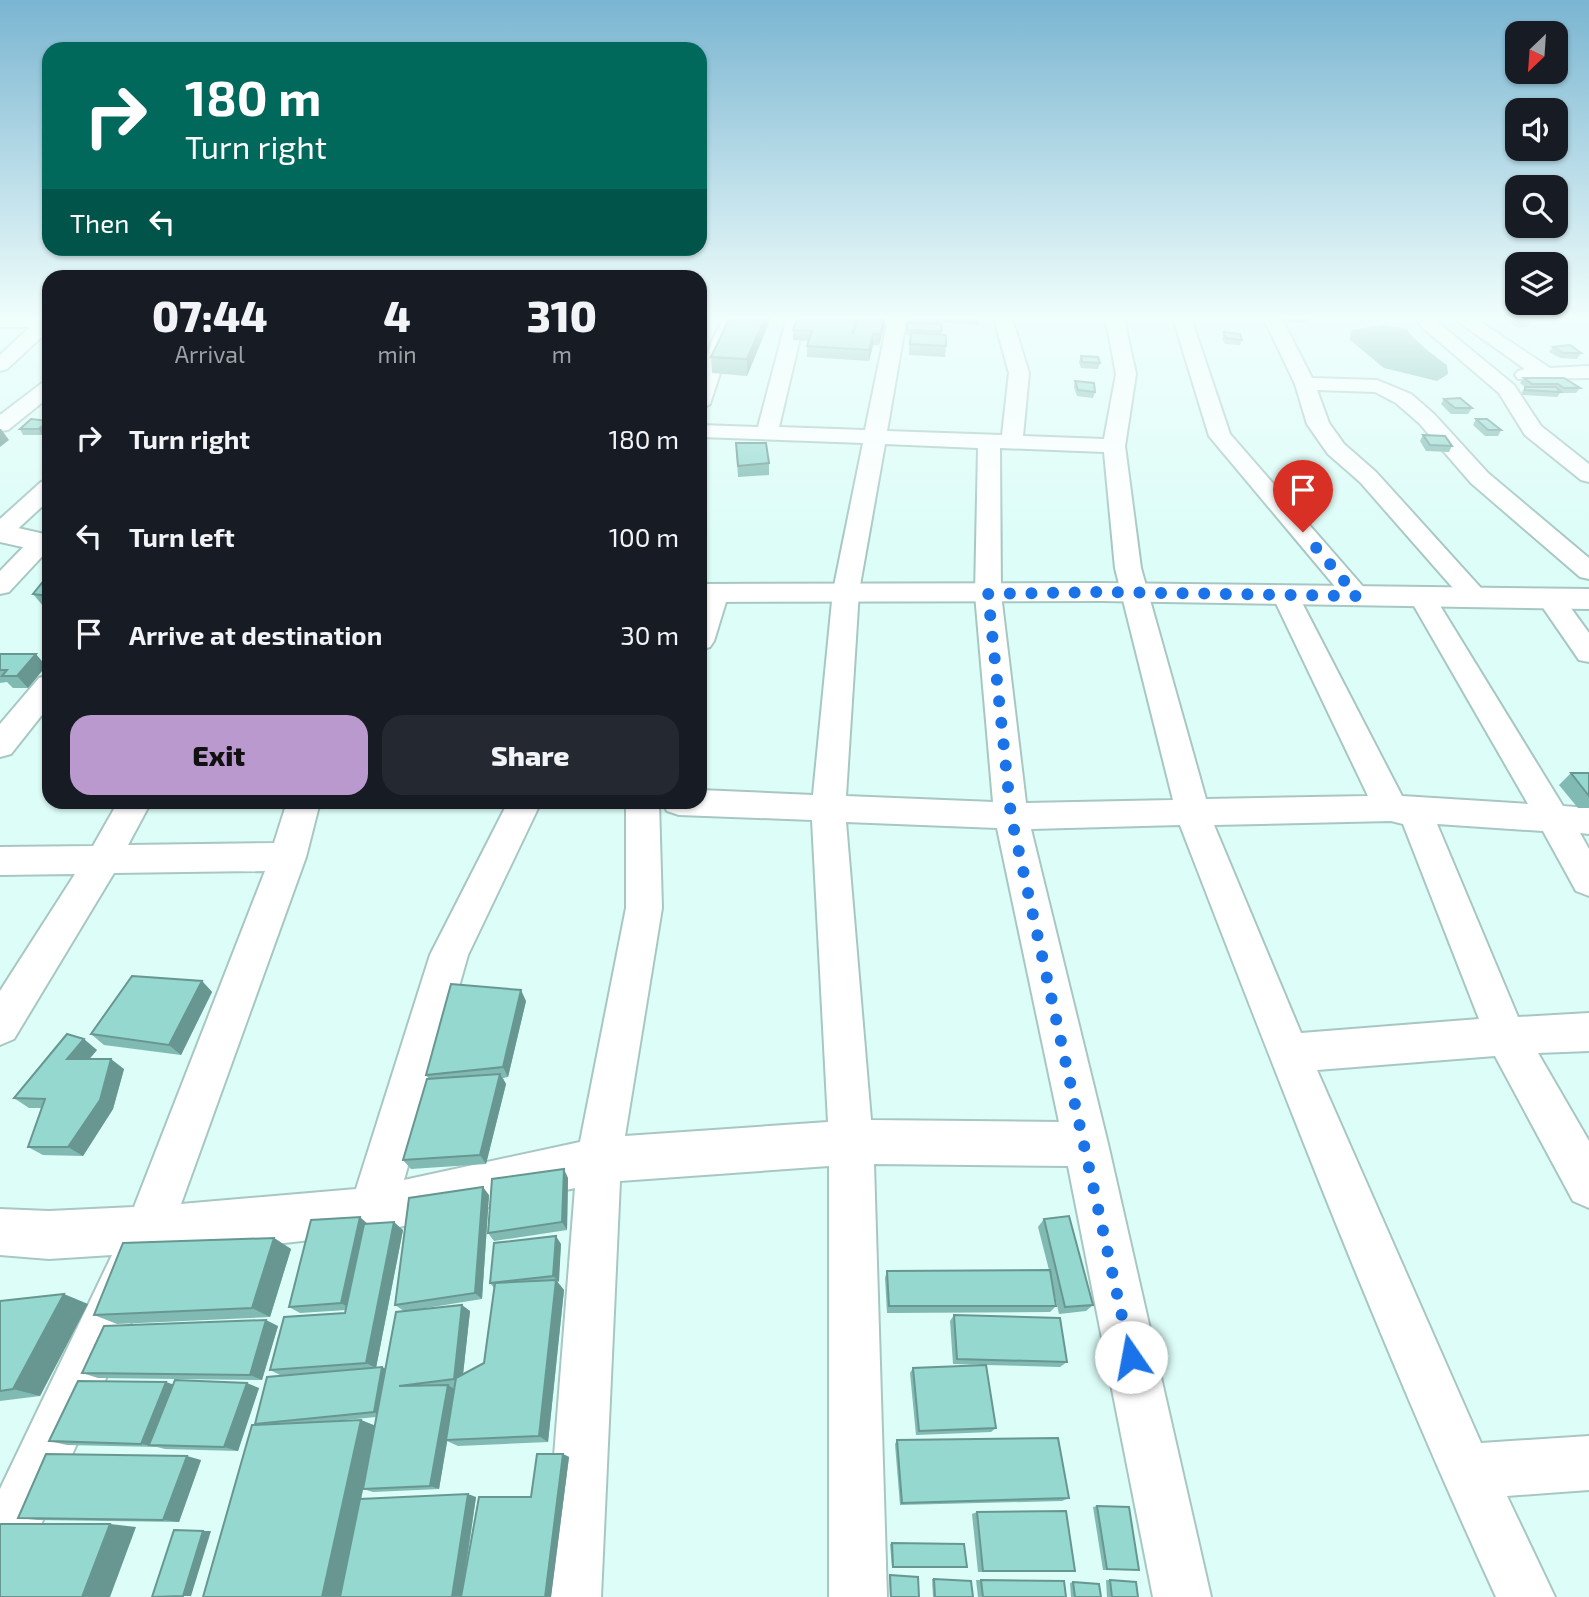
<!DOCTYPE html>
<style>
body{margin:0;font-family:"Exo 2",sans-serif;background:#242831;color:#f1f3f6;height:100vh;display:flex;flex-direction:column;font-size:26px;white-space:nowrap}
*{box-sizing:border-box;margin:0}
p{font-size:23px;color:#9ea1a6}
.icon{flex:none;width:38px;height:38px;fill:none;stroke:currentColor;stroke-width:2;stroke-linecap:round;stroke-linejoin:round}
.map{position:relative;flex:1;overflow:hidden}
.drawer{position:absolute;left:42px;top:270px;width:665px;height:539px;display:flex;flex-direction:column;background:#171b24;border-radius:21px;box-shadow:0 2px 5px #0004}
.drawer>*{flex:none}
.guide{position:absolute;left:42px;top:42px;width:665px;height:214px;border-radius:21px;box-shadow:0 2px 5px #0004;background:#00695c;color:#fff;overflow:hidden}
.needle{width:46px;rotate:205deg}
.tools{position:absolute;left:1505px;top:21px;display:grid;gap:14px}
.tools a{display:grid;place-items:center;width:63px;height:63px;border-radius:14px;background:#171b24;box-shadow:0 2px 5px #0004;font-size:35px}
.pin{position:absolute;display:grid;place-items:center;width:60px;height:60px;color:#fff;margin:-72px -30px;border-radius:50% 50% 50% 0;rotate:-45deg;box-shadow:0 0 7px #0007}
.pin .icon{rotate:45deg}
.me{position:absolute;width:77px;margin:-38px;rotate:348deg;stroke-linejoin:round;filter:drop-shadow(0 0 5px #0008)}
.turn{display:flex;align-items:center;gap:24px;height:147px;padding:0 28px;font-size:32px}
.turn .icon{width:91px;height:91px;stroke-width:2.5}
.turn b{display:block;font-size:49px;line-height:60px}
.then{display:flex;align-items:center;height:66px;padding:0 28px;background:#0003;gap:14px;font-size:26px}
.eta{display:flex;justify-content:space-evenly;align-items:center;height:119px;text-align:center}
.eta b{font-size:42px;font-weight:800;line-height:49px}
.action{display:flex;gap:14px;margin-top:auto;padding:14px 28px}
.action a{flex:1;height:80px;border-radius:21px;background:#b999ce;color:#111;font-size:28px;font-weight:800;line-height:80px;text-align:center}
.action a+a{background:#242831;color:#f1f3f6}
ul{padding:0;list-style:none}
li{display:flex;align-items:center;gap:21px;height:98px;padding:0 28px}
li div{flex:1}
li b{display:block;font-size:26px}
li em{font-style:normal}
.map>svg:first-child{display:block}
</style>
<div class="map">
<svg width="1589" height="1597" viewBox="0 0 1589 1597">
<rect width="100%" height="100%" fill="#ddfdf8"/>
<path fill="#75b7af" d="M 1382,325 L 1407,329 C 1412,339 1437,358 1447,365 L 1448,374 L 1437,381 L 1384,368 L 1350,340 L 1351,330 Z"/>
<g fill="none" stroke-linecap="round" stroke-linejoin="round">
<defs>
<g id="street">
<polygon points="49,315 49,330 7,369 0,371 0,355 30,327 0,327 0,317"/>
<path d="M 727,315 L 745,315 L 734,331 L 710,404 L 700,410 C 700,375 706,344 727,315 Z"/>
<path d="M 767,315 L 907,315 L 887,431 L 1002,435 L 1009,373 L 993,315 L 1011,315 L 1029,373 L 1023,436 L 1104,439 L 1116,374 L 1105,315 L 1123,315 L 1136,374 L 1125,446 L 1141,568 L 1206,799 L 1368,796 L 1272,595 L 1276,589 L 1294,589 L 1298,595 L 1402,796 L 1528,804 L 1410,599 L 1413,593 L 1433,593 L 1436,599 L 1563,806 L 1589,808 L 1589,834 L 1580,833 L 1589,849 L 1589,896 L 1576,891 L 1543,831 L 1437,824 L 1518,1017 L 1589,1013 L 1589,1051 L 1538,1053 L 1589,1141 L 1589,1208 L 1573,1201 L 1495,1056 L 1317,1070 L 1481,1443 L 1589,1436 L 1589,1490 L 1507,1496 L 1555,1597 L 1496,1597 C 1380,1345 1280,1084 1180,825 L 1031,829 L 1108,1144 L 1211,1597 L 1153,1597 L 1068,1166 L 874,1164 L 887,1597 L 829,1597 L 829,1166 L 620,1181 L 601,1597 L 543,1597 L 575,1188 L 372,1233 L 258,1246 L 162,1252 L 20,1572 L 0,1581 L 0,1489 L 112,1255 L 49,1259 L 0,1255 L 0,1209 L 49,1211 L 134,1207 L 265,871 L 114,873 L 14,1039 L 0,1045 L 0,991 L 75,874 L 0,875 L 0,847 L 93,846 L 118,802 L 151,802 L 128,845 L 274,843 L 287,802 L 320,802 L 306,857 L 181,1204 L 356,1189 L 430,955 L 508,802 L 541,802 L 468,955 L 404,1180 L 580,1142 L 626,908 L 626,802 L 659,802 L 662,908 L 625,1136 L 828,1122 L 812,820 L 679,815 L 667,811 L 662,802 L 700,802 L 700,790 L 813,795 L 833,591 L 863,443 L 700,437 L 700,425 L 758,427 L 786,321 L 770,319 ZM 804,321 L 887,324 L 865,430 L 779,427 ZM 885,444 L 978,448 L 975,594 L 993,802 L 846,796 L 859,591 ZM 1000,448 L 1104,452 L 1115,568 L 1173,800 L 1026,803 L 1001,594 ZM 1391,821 L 1403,824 L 1479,1019 L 1301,1033 L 1214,825 ZM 846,822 L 997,828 L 1059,1122 L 871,1120 Z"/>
<polygon points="1172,315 1190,315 1230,434 1366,590 1370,596 1366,602 1348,602 1209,436"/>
<polygon points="1262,315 1280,315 1312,378 1377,380 1411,394 1434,414 1488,473 1589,558 1589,579 1580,577 1471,483 1419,423 1396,403 1375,392 1317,390 1329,423 1344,444 1376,472 1490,598 1487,604 1467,604 1360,482 1328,454 1307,424 1295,384"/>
<polygon points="1449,315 1470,315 1550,368 1589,366 1589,378 1518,379 1515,375 1518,371 1525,369"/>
<polygon points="1429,319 1435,320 1514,385 1541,426 1589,464 1589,482 1581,480 1525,435 1499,393 1423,328 1420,324 1423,320"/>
<polygon points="49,381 49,397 8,430 0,431 0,415 42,383"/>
<polygon points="49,480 49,500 9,537 0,539 0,519 41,482"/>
<polygon points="42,534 49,536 49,549 9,592 0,594 0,571 33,537"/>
<polygon points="716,584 725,586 729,592 714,641 710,647 700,650 700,600 707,586"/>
<polygon points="1550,591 1560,593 1589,633 1589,662 1579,660 1537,599 1540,593"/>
<polygon points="49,675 49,706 11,754 0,757 0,724 39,678"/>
</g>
<g id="secondary">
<polygon points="0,524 49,535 49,553 0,542"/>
<polygon points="1101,583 1589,589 1589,609 1101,601 700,602 700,584"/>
</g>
</defs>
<use href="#street" stroke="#a8c7c3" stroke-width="4"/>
<use href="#secondary" stroke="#a8c7c3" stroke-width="4"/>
<use href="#street" fill="#fff" fill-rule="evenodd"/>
<use href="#secondary" fill="#fff" fill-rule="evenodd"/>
</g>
<g fill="#80bab2" fill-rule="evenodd">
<polygon points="857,315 888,315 888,316 886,316 885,324 879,345 873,345 869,361 807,357 807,346 808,341 793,340 793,330 855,328 859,315"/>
<polygon points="910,315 980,315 979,325 939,322 942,331 941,334 946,346 945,357 909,355 910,335 906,335 906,328 910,323"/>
<polygon points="1283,315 1308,315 1310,318 1308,323 1284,322 1282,317"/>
<polygon points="1320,315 1342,315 1341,318 1321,317"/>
<polygon points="1397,315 1452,315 1451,317 1402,318"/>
<polygon points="1508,315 1531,322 1528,327 1518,328 1505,320"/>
<polygon points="769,323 747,376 712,373 711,357"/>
<polygon points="1224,332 1242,340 1240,345 1225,344 1222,338"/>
<polygon points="1553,347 1581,353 1577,359 1560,358 1549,352"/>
<polygon points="1081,356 1100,363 1098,369 1081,368 1079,362"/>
<polygon points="1524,378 1580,388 1576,393 1560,393 1557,397 1522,395 1522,392 1525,387 1520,383"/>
<polygon points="1075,381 1095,392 1093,398 1077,396 1074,387"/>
<polygon points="1444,399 1472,408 1468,414 1451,414 1441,404"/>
<polygon points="1476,419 1501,430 1498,436 1485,436 1473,425"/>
<polygon points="48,421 42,435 23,435 20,429"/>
<polygon points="1423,435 1452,446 1449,452 1426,451 1420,441"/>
<polygon points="736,443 769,463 769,475 738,477"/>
<polygon points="49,574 49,607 43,606 33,594"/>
<polygon points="0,654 46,666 28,688 13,688 7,682 0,683"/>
<polygon points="1571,773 1589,773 1589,808 1578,808 1559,785"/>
<polygon points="202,981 212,992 181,1055 104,1045 91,1034"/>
<polygon points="526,1001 508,1077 503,1078 506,1084 486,1164 411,1169 403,1160 429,1079 426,1075"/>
<polygon points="97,1050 89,1059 124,1069 113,1109 83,1156 43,1155 28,1147 41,1108 29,1108 14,1098"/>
<polygon points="568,1178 567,1230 494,1241 488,1233"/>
<path d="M 489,1195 L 482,1299 L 407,1311 L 470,1311 L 463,1374 L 484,1363 L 494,1288 L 490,1283 L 561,1244 L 558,1283 L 564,1290 L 548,1442 L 458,1446 L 447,1441 L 439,1489 L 373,1492 L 363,1489 L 361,1499 L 476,1497 L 463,1590 L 563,1454 L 569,1457 L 551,1597 L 203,1597 L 259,1425 L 255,1424 L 334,1372 L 282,1376 L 270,1370 L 345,1313 L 346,1310 L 300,1313 L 289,1307 L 368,1224 L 403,1230 L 376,1368 L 382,1367 L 386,1369 L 404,1311 L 395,1305 ZM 376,1417 L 375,1426 L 361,1420 L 335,1421 Z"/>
<polygon points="1044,1219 1093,1305 1086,1311 1059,1314 1052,1283 1056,1306 1050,1312 887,1313 885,1278 887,1271 1049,1270 1038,1227"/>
<polygon points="274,1238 291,1249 270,1317 117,1324 94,1315"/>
<polygon points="0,1301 88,1304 40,1396 0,1401"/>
<polygon points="954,1315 1067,1362 1060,1367 986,1365 996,1428 991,1432 916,1435 910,1373 913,1368 985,1365 953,1364 950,1321"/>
<polygon points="278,1326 262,1380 98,1378 82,1373"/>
<polygon points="166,1382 173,1385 259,1388 238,1451 165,1449 157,1447 67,1445 49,1441"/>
<polygon points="897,1440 1069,1498 1062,1501 900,1505 895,1444"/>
<polygon points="201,1460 179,1522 38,1520 18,1518"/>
<polygon points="1097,1506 1135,1570 1103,1570 1093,1507"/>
<polygon points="977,1512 1075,1571 978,1572 972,1514"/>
<polygon points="892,1543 965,1568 892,1567 890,1544"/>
<polygon points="889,1576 918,1577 919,1597 890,1597"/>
<polygon points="932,1579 971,1581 973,1597 933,1597"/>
<polygon points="976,1580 981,1580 1066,1597 978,1597"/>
<polygon points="1106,1580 1110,1580 1138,1597 1107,1597"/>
<polygon points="1073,1582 1101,1597 1071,1597 1070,1583"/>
</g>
<g fill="#689791">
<polygon points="766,315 769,315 769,323 747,376 747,359"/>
<polygon points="886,315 885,324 879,345 880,335"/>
<polygon points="873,334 873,345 869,361 869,350"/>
<polygon points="48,421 49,429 42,435 39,429"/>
<polygon points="0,429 1,429 9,440 0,447"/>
<polygon points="36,654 46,666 28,688 17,676"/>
<polygon points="202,981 212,992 181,1055 169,1045"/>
<polygon points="521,990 526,1001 508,1077 503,1067"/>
<polygon points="84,1039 97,1050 81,1069 67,1059"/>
<polygon points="111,1059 124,1069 113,1109 83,1156 68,1147"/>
<polygon points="500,1074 506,1084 486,1164 480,1155"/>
<polygon points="564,1169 568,1178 567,1230 562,1222"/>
<polygon points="483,1187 489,1195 482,1299 475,1293"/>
<polygon points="360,1217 369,1225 351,1309 341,1303"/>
<polygon points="394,1222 403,1230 376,1368 366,1363"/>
<polygon points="556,1236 561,1244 559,1282 553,1276"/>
<polygon points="274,1238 291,1249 270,1317 252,1308"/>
<polygon points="556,1280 564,1290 548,1442 539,1436"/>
<polygon points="64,1294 88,1304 40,1396 13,1389"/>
<polygon points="462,1305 470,1311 462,1384 454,1379"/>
<polygon points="266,1320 278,1326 262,1380 250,1375"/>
<polygon points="382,1367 392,1372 384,1417 374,1412"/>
<polygon points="166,1382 180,1387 149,1445 157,1447 141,1444"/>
<polygon points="247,1383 259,1388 238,1451 224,1447"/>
<polygon points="448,1385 456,1390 439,1489 430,1486"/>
<polygon points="361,1420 376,1426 341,1597 322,1597"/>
<polygon points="563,1454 569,1457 551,1597 545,1597"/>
<polygon points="187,1456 201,1460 179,1522 163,1520"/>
<polygon points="468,1494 476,1497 461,1597 452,1597"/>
<polygon points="110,1524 136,1527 110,1597 82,1597"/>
<polygon points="203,1531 211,1531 191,1596 183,1596"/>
</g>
<g fill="#95d8cf" stroke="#689791" stroke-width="2">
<polygon points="731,315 766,315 747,359 711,357"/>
<polygon points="798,315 856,315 853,334 859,315 885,315 880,335 873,334 869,350 807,346 812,331 793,330"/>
<polygon points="910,315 939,316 939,323 910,322"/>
<polygon points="1285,315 1308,315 1310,318 1286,317"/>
<polygon points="1508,315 1520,315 1531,322 1521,323"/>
<polygon points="907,323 941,324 942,331 907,330"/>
<polygon points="916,332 940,333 940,334 916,333"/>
<polygon points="1224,332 1240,334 1242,340 1226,338"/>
<polygon points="911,333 946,335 946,346 910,344"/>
<polygon points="1570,345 1581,353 1563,353 1553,347"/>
<polygon points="1081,356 1098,357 1100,363 1082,362"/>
<polygon points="1524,378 1564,378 1580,388 1564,388 1558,384 1532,384"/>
<polygon points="1075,381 1094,383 1095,392 1078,390"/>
<polygon points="1525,387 1556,387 1561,392 1525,390"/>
<polygon points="1460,398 1472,408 1455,408 1444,399"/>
<polygon points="31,419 48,421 39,429 20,429"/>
<polygon points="1476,419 1487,419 1501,430 1488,430"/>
<polygon points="1423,435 1445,436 1452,446 1430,445"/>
<polygon points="736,443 766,443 769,463 738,466"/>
<polygon points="49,574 49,596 33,594"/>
<polygon points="0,654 36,654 17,676 2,676 7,670 0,670"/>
<polygon points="1571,773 1589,773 1589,796"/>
<polygon points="132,976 202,981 169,1045 91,1034"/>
<polygon points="451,984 521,990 503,1067 426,1075"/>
<polygon points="67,1034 84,1039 67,1059 111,1059 100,1100 68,1147 28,1147 45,1099 14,1098"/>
<polygon points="500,1074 480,1155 403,1160 427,1079"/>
<polygon points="564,1169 562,1222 488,1233 492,1179"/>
<polygon points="483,1187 475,1293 395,1305 409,1198"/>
<polygon points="1069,1216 1093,1305 1065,1307 1044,1219"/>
<polygon points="360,1217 341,1303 289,1307 311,1220"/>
<polygon points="394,1222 366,1363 270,1370 284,1317 345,1313 364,1224"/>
<polygon points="556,1236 553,1276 490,1283 494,1243"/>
<polygon points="274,1238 252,1308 94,1315 123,1243"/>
<polygon points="1050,1270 1056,1306 889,1306 887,1271"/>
<polygon points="556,1280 539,1436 446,1440 456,1378 484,1363 495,1283"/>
<polygon points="64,1294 13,1389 0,1391 0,1301"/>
<polygon points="462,1305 454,1379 399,1386 448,1385 430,1486 363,1489 396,1312"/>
<polygon points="954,1315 1060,1318 1067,1362 957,1359"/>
<polygon points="266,1320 250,1375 82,1373 104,1326"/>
<polygon points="986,1365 996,1428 919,1431 913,1368"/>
<polygon points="382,1367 374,1412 255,1424 267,1377"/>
<polygon points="175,1380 247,1383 224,1447 149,1445"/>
<polygon points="78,1381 166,1382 141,1444 49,1441"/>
<polygon points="361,1420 322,1597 203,1597 252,1425"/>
<polygon points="1058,1438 1069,1498 902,1503 897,1440"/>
<polygon points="46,1454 187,1456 163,1520 18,1518"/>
<polygon points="537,1454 563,1454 545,1597 461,1597 479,1497 531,1497"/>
<polygon points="468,1494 452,1597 340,1597 360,1499"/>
<polygon points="1097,1506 1129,1507 1139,1570 1107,1569"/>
<polygon points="1066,1511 1075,1571 983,1571 977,1512"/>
<polygon points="0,1524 110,1524 82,1597 0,1597"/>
<polygon points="174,1530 203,1531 183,1596 152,1597"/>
<polygon points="892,1543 964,1544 967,1567 893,1567"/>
<polygon points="890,1575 918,1577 919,1597 891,1597"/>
<polygon points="934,1579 971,1581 973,1597 935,1597"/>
<polygon points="981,1580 1064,1581 1066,1597 983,1597"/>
<polygon points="1110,1580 1136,1582 1138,1597 1112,1597"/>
<polygon points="1073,1582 1099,1584 1101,1597 1075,1597"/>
</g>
<linearGradient id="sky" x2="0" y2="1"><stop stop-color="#7ab5d1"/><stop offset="0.59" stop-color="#f0fefc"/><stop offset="1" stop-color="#f0fefc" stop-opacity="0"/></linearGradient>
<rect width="1589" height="538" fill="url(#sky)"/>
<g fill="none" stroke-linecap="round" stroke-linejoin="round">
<polyline stroke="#1a73e8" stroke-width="12" stroke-dasharray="0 21.6" points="1131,1357 1011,816 988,594 1101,592 1357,596 1303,532"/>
</g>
</svg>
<div class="tools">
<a><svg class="needle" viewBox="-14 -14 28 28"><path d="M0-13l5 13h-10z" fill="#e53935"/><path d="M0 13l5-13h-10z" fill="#9ea1a6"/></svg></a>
<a><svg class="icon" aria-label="sound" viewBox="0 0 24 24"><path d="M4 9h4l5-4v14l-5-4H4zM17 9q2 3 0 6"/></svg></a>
<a><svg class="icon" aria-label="search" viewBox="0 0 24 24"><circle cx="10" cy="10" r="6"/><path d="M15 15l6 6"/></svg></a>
<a><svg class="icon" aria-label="layers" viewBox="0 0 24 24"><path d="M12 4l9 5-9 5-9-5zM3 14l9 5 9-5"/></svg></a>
</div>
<div class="pin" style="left:1303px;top:532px;background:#d93025"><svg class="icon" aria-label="arrive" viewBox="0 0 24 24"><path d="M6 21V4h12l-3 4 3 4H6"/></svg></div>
<svg class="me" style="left:1131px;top:1357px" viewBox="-20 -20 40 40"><circle r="19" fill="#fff"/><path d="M0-13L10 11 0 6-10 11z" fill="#1a73e8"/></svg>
<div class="guide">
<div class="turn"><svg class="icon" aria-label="right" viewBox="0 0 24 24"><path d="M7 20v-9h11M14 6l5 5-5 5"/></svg><div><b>180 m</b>Turn right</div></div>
<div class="then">Then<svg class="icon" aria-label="left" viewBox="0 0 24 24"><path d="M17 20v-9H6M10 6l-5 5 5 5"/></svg></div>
</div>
<section class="drawer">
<div class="eta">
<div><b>07:44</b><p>Arrival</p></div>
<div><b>4</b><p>min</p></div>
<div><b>310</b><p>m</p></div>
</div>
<ul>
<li><svg class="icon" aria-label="right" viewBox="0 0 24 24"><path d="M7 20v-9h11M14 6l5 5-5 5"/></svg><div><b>Turn right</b></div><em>180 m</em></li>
<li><svg class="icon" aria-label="left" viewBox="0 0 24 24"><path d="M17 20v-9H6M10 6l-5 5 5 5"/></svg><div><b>Turn left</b></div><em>100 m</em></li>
<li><svg class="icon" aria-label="arrive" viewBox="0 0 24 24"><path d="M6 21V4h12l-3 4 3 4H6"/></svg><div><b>Arrive at destination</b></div><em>30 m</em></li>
</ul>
<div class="action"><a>Exit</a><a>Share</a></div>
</section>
</div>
